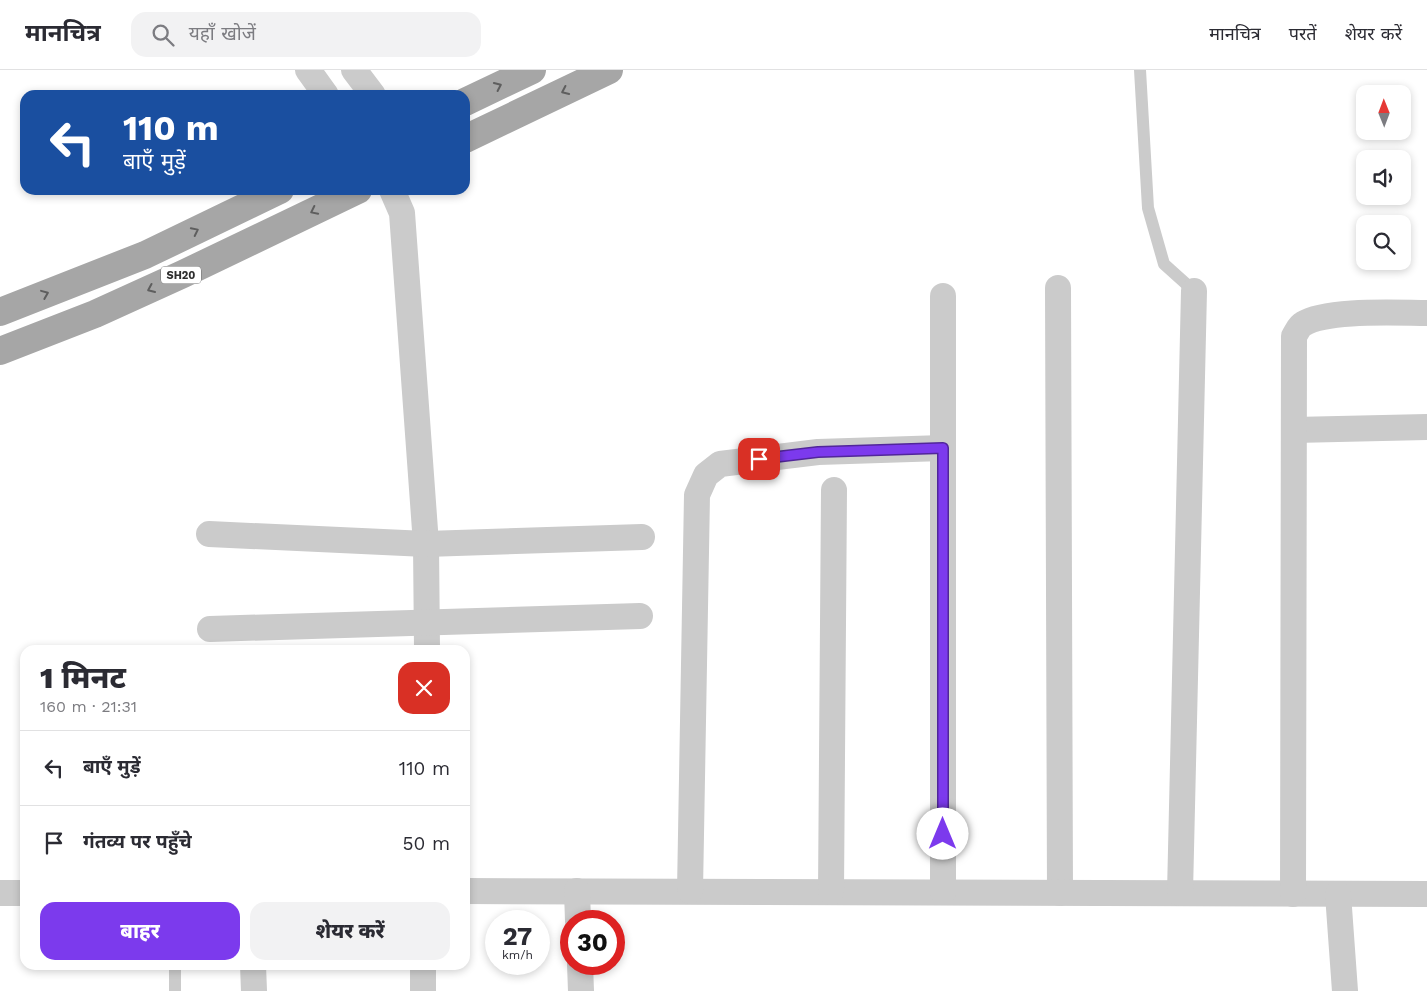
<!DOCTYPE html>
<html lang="hi">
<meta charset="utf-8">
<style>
body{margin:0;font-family:"Work Sans","Noto Sans Devanagari",sans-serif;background:#f2f2f3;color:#2b2b33;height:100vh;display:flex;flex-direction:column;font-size:19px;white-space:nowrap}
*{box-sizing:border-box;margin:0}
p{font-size:16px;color:#7c7c81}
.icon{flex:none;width:28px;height:28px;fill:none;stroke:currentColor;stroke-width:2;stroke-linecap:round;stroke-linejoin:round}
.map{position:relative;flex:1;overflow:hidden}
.panel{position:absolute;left:20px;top:575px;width:450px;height:325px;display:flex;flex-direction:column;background:#fff;border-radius:15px;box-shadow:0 2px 8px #0003}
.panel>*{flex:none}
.banner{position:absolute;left:20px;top:20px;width:450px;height:105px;border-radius:15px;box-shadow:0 2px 8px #0003;background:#1a4fa0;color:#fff;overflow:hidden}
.needle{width:32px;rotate:359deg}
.fabs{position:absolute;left:1356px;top:15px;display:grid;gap:10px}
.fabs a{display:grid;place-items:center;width:55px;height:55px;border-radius:10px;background:#fff;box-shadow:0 2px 8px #0003;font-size:25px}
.speed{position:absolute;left:485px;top:840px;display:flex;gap:10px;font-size:25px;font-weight:700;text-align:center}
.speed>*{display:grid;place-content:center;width:65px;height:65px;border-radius:50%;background:#fff;box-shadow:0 2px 8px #0003;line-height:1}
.speed small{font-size:12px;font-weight:400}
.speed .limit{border:8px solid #d22;background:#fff;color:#111}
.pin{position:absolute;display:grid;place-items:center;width:42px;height:42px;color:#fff;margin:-21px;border-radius:10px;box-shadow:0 2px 8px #0006}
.me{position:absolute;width:55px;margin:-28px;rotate:0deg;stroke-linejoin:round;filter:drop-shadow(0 0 4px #0008)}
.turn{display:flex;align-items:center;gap:18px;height:105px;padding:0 20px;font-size:22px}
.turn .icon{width:65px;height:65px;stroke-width:2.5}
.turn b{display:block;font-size:35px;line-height:42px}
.round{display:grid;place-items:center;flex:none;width:52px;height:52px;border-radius:15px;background:#f2f2f3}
.head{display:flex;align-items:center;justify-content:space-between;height:85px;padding:0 20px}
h1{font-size:30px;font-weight:800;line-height:38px}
.action{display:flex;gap:10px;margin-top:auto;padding:10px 20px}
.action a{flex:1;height:58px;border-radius:15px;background:#7c3aed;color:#fff;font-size:20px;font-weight:800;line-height:58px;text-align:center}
.action a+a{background:#f2f2f3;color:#2b2b33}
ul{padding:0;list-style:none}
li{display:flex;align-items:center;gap:15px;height:75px;padding:0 20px;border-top:1px solid #e1e1e2}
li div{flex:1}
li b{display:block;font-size:19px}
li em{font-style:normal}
header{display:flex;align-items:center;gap:30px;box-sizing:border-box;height:70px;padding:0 25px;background:#fff;border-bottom:1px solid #e1e1e2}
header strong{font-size:24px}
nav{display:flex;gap:28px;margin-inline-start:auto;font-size:18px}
.search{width:350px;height:45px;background:#f2f2f3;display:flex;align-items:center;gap:12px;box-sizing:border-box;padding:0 18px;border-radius:15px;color:#7c7c81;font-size:19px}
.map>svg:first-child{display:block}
</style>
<header>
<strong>मानचित्र</strong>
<div class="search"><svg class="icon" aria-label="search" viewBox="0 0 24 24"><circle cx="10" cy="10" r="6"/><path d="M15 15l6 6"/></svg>यहाँ खोजें</div>
<nav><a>मानचित्र</a><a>परतें</a><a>शेयर करें</a></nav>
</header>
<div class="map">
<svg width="1427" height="921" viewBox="0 0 1427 921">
<rect width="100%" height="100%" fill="#fff"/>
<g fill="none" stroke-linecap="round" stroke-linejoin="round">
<g stroke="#cbcbcb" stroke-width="12">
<polyline points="1140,0 1148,138 1164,194 1194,221"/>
<polyline points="175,921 175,895"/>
</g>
<g stroke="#cbcbcb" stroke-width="26">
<polyline points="308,0 326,25"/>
<polyline points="354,0 373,25"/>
<polyline points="392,120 402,143 426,474 427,580"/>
<polyline points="1058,218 1060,823"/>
<polyline points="1294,360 1427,357"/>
<polyline points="209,464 426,474 642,467"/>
<polyline points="210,559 640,546"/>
<polyline points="465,821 1427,824"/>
<polyline points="577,821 578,851"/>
<polyline points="690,821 697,425 706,405 720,394 818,382 943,378"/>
<polyline points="831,822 834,420"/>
<polyline points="943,822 943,226"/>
<polyline points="0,823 25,823"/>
<polyline points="1180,823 1194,221"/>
<path d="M 1293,824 L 1294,266 C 1297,262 1299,256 1303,254 C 1326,239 1398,243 1427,243"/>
<polyline points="1338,824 1345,921"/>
<polyline points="580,894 581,921"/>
<polyline points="253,895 254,921"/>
<polyline points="423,895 423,921"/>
</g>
<g stroke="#a6a6a6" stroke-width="28">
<polyline points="465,32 532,0"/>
<polyline points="465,69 609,0"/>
<polyline points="0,242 145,185 280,120"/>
<polyline points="0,281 95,244 183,204 358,120"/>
</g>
</g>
<defs><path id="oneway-chevron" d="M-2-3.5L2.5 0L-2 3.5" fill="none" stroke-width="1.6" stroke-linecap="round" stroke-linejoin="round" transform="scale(1.25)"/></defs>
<g stroke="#5e5e5e">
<use href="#oneway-chevron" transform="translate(498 16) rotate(-25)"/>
<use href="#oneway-chevron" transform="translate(565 21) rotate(155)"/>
<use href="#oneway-chevron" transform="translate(314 141) rotate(154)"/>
<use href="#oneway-chevron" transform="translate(195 161) rotate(-26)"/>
<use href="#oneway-chevron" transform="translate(151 219) rotate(156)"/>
<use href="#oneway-chevron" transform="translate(45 224) rotate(-22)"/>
</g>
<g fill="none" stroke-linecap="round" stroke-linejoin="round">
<defs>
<polyline id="route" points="759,389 818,382 943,378 943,764"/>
</defs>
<use href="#route" stroke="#51269a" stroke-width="12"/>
<use href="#route" stroke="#7c3aed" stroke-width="9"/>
</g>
<g text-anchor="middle" stroke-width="5" stroke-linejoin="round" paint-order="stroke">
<rect fill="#fff" stroke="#6d6d6d" stroke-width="1" x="161" y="196.5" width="40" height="17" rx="4"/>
<g font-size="11" font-weight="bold" fill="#2e2e2e">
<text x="181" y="209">SH20</text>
</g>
</g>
</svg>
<div class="fabs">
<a><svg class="needle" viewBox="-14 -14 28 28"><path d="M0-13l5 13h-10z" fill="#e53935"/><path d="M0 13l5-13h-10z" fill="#7c7c81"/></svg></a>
<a><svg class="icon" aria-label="sound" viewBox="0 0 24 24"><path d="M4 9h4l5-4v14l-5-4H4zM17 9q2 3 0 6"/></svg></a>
<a><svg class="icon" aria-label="search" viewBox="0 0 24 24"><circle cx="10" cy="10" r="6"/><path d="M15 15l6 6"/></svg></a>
</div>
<div class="speed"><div>27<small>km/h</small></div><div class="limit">30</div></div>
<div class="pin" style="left:759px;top:389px;background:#d93025"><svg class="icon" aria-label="arrive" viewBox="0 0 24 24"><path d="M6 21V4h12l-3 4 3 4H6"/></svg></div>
<svg class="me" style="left:943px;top:764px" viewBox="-20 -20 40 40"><circle r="19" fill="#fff"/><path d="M0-13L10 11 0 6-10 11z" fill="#7c3aed"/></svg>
<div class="banner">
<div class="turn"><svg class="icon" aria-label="left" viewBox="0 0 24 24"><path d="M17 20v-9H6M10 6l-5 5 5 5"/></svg><div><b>110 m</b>बाएँ मुड़ें</div></div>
</div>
<section class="panel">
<div class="head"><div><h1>1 मिनट</h1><p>160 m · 21:31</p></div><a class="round" style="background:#d93025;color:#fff"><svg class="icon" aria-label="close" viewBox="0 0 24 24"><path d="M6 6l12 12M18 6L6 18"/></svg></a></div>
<ul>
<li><svg class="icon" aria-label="left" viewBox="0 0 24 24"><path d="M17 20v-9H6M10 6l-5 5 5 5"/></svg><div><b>बाएँ मुड़ें</b></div><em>110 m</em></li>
<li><svg class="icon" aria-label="arrive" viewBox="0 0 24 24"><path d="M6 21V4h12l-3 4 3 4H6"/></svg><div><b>गंतव्य पर पहुँचे</b></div><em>50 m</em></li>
</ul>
<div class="action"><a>बाहर</a><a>शेयर करें</a></div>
</section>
</div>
